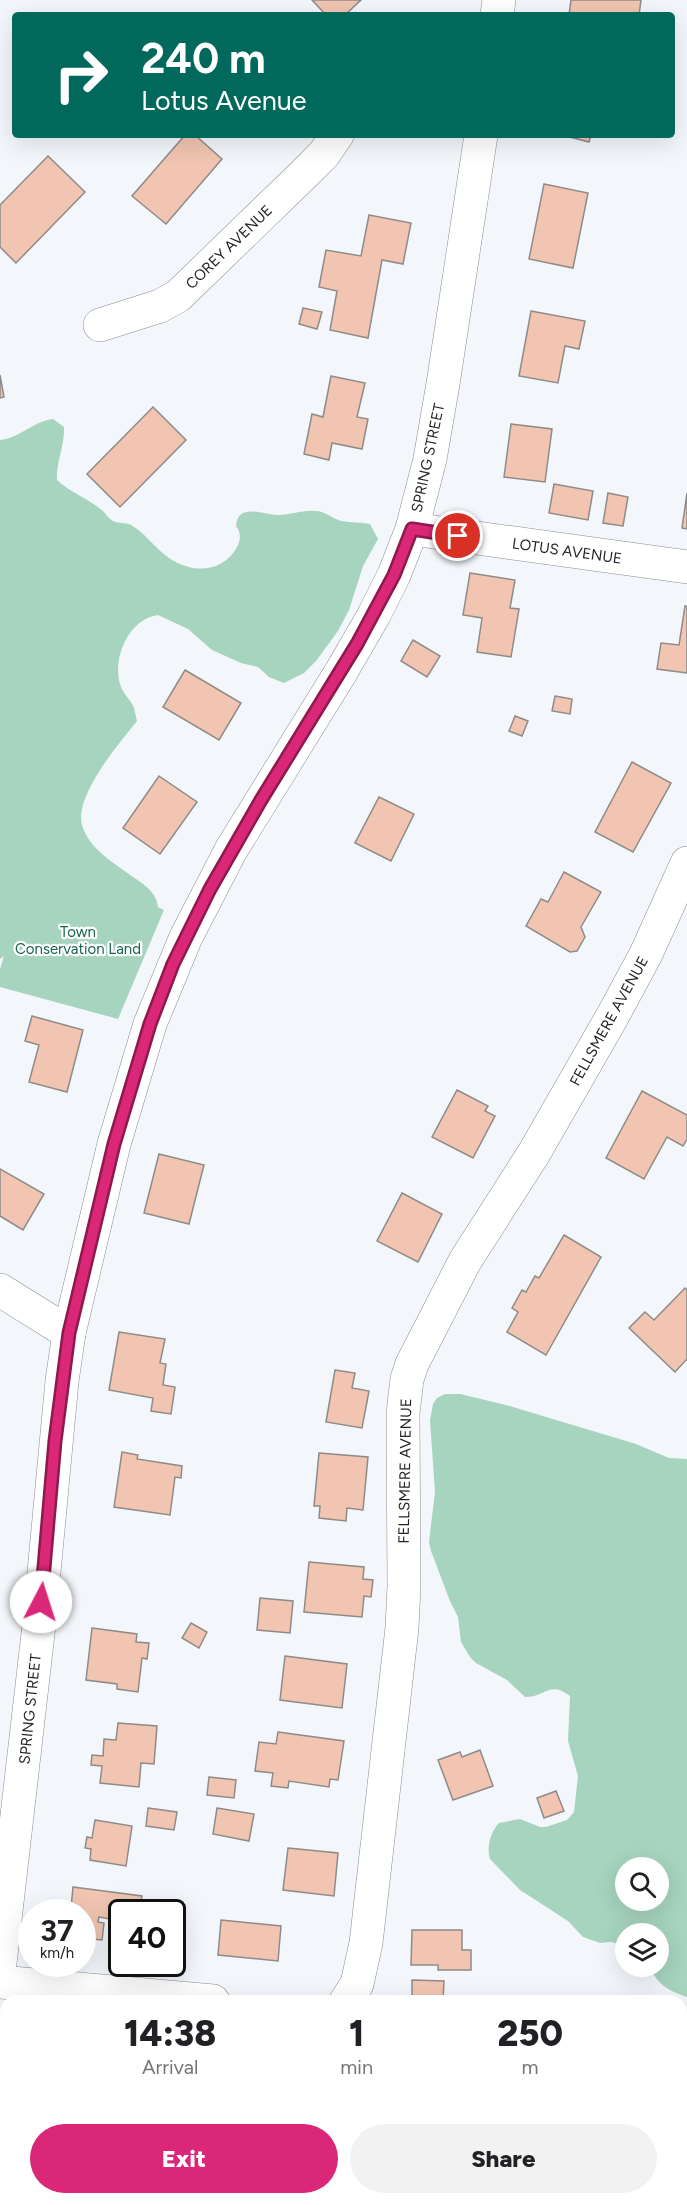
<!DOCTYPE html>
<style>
body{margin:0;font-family:Figtree,sans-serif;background:#f2f2f2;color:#202124;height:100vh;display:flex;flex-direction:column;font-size:22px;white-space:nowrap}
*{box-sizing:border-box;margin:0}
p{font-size:20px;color:#757577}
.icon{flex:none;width:33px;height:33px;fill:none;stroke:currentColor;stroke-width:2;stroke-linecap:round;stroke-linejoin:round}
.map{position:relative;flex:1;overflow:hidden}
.details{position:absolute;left:0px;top:1995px;width:687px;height:210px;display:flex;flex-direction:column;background:#fff;border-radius:18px 18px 0 0;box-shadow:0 6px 24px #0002}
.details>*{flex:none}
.top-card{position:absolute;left:12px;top:12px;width:663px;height:126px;border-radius:6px;box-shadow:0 6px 24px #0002;background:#00695c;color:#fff;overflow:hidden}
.buttons{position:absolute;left:615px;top:1857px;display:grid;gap:12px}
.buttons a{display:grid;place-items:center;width:54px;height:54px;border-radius:50%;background:#fff;box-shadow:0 6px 24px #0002;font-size:30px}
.speed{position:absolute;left:18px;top:1899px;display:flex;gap:12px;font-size:30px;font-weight:700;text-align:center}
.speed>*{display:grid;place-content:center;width:78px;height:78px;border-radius:50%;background:#fff;box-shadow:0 6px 24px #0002;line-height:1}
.speed small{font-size:15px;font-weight:400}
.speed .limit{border:3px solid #111;border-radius:9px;background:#fff;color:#111}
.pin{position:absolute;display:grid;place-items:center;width:51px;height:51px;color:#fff;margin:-26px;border:3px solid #fff;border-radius:50%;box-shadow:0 2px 6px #0007}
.me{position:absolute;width:66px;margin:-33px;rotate:5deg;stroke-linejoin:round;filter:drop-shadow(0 0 4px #0008)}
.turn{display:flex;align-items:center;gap:21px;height:126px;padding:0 30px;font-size:27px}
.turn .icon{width:78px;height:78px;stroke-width:2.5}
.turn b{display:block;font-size:42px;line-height:51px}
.eta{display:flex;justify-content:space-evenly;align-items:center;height:102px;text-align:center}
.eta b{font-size:36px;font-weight:800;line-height:42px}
.action{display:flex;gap:12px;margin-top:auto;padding:12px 30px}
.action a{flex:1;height:69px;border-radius:36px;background:#db2777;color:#fff;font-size:24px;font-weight:800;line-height:69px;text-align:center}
.action a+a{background:#f2f2f2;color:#202124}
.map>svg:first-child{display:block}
</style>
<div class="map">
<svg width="687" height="2205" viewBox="0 0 687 2205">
<rect width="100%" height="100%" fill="#f3f6fa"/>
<g fill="#a6d4be" fill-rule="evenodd">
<path d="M 53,419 L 64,427 C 65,445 56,462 57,480 C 71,493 89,499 103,511 C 106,514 109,519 113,521 C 119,524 125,522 131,525 C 145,533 156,549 169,558 C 192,574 223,573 237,547 C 241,540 241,532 236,526 C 238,502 263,515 278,515 C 291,515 303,510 315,511 C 326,511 332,519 342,521 C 351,523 361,522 370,524 L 378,539 L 363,566 L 349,610 L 338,631 L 316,661 L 304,673 L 284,683 L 269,677 L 258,667 L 241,663 L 212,650 L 188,629 L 158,615 C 128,619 111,660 121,687 C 124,695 131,700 134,708 C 135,712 136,717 137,721 C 120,742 74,796 82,825 C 89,849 114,863 133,877 C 144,884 157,893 158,907 L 164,910 L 118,1019 L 0,987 L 0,969 L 4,956 L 0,959 L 0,440 C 20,438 34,421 53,419 Z"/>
<path d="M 445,1394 L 460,1394 L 506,1405 L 636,1444 L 669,1458 L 687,1459 L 687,1997 C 667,1990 659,1985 649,1967 L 658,1966 L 658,1934 L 626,1934 L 625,1945 L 611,1942 L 600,1943 L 583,1937 L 568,1921 L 520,1890 L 490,1859 C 486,1848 491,1831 499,1823 L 520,1819 L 540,1827 L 546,1827 L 567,1820 L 574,1812 L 578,1776 L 568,1741 L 570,1696 C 550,1680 545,1697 525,1697 L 507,1680 L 476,1663 L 470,1657 L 461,1642 L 458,1617 L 450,1601 L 431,1551 L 429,1542 L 435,1492 L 430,1420 L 433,1404 L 437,1398 ZM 626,1868 L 658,1868 L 658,1900 L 626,1900 Z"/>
</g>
<g fill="#f1c5b1" stroke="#8f8b89" stroke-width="1.5">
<polygon points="312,0 361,0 345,15 326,15"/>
<polygon points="571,0 641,0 639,15 569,15"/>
<polygon points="185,135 195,135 222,159 166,224 132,196"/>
<polygon points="562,135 591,135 589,142"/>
<polygon points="48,156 85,192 16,263 0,247 0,205"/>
<polygon points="544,184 588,193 573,268 529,259"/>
<polygon points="369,215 411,223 403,264 382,260 368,338 330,330 337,291 319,287 326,250 361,256"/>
<polygon points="303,308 322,312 317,329 299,324"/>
<polygon points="531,311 585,321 579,349 565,346 558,383 519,376"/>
<polygon points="0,375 4,397 0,398"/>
<polygon points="331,376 365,383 357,417 368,419 362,449 332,443 329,460 304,454 312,414 323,417"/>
<polygon points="153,407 186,440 120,507 87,474"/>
<polygon points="511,424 552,429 545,482 504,477"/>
<polygon points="554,484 593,491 588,520 549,513"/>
<polygon points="608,493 628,497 623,526 603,523"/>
<polygon points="687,493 687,529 682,528"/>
<polygon points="470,573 515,580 510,608 519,609 511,657 477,652 482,618 463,615"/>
<polygon points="685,606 687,606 687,673 657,669 661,643 679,645"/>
<polygon points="413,640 440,656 427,677 401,661"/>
<polygon points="185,670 241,703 219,740 163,707"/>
<polygon points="555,696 572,699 570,714 552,711"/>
<polygon points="515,716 528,721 522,736 509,731"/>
<polygon points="632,762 671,783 633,852 595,832"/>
<polygon points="159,776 197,802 160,854 123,828"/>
<polygon points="379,797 414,814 391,861 355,843"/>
<polygon points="564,872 601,892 581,927 585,937 577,951 570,952 526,926 541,899 548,902"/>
<polygon points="32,1016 83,1030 67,1092 29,1082 39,1045 25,1041"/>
<polygon points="457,1090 488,1106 485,1111 495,1116 473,1158 432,1137"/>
<polygon points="642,1091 687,1115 687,1139 683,1146 667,1137 644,1179 606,1158"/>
<polygon points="159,1154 204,1165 189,1224 144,1213"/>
<polygon points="0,1169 44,1194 23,1230 0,1216"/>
<polygon points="402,1193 442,1214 418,1262 377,1241"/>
<polygon points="564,1235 601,1257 546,1355 507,1332 518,1312 512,1308 522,1290 526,1292 535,1276 539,1278"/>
<polygon points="685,1288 687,1290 687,1359 675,1372 629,1328 645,1312 654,1320"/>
<polygon points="119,1332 165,1339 160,1363 166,1364 163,1385 175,1387 171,1414 151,1411 153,1398 109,1390"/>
<polygon points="335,1370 355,1373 352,1388 369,1391 362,1428 326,1422"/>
<polygon points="122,1452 138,1455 137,1459 182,1466 181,1478 175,1477 170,1515 114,1507"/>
<polygon points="319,1453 368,1457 363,1510 347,1508 346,1521 319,1518 320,1506 314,1506"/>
<polygon points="309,1562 364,1567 363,1579 373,1580 371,1597 364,1596 362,1617 304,1612"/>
<polygon points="260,1598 293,1601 290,1633 257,1630"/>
<polygon points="191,1623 207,1632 199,1648 182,1638"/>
<polygon points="92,1628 137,1634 136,1642 149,1643 147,1659 142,1658 138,1692 117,1689 117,1684 86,1680"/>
<polygon points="285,1656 347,1664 342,1708 280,1700"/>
<polygon points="118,1723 157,1726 154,1764 141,1763 139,1787 100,1783 102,1766 91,1765 92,1755 103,1756 104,1739 116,1740"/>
<polygon points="278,1732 344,1741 338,1780 330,1779 329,1787 289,1781 288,1788 271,1786 273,1773 255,1771 259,1742 276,1744"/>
<polygon points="480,1750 493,1786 453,1800 438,1760 460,1752 462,1757"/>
<polygon points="209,1777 236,1780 234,1798 207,1795"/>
<polygon points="556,1791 564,1811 544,1818 537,1798"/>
<polygon points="148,1808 177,1812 174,1830 146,1826"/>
<polygon points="217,1808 254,1814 249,1841 213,1834"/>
<polygon points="95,1820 132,1826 126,1866 90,1860 91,1849 85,1848 87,1837 92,1838"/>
<polygon points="288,1848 338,1853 334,1896 283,1890"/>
<polygon points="73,1887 142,1896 139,1912 122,1912 122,1921 99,1917 98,1922 104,1923 102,1940 82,1938 82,1912 64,1912 65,1907 71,1908"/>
<polygon points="221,1920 281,1926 278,1961 218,1955"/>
<polygon points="412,1930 462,1930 462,1950 471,1950 471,1970 438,1970 438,1965 411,1965"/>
<polygon points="412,1980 444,1981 443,2001 412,2001"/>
<polygon points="685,2193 687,2194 687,2205 660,2205 663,2199 681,2199"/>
<polygon points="49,2199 90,2199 91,2205 49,2205"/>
<rect x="225" y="2199" width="38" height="6"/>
<polygon points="396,2199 466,2199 466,2205 395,2205"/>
</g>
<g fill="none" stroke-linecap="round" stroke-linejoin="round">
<defs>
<g id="minor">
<polyline points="497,15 499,0"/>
<polyline points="100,325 160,306 178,296 303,175 324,154 337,135"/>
<polyline points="412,529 687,567"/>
<polyline points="0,1290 69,1333"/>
<polyline points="0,1963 39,1625 62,1381 69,1333 114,1144 150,1024 186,937 231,850 341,672 374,615 394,575 412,529 430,459 443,384 481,135"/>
<polyline points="0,1982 213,2001"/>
<polyline points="346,2001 357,1984 366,1943 402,1628 404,1586 403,1413 407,1379 412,1364 465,1261 534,1153 612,1017 646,954 687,863"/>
<polyline points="681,2161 687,2165"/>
</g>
</defs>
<use href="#minor" stroke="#8a8d91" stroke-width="34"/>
<use href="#minor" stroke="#fff" stroke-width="33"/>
</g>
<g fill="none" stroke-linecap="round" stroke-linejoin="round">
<defs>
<polyline id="route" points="41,1602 55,1441 69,1333 114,1144 150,1024 173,964 210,889 261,800 357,644 394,575 412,529 458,536"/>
</defs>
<use href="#route" stroke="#8e194d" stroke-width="15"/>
<use href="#route" stroke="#db2777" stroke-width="10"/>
</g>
<g text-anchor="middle" stroke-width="4.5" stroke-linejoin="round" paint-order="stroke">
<g font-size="15" fill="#1f2122" stroke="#fff">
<text transform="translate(229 247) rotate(-44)" y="5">COREY AVENUE</text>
<text transform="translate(428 458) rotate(-78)" y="5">SPRING STREET</text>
<text transform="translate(567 551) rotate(8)" y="5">LOTUS AVENUE</text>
<text transform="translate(609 1021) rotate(-61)" y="5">FELLSMERE AVENUE</text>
<text transform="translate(405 1471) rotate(-89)" y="5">FELLSMERE AVENUE</text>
<text transform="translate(30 1709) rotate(-84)" y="5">SPRING STREET</text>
</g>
<g font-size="15" fill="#16664a" stroke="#fff">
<text x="78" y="937">Town<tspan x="78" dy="17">Conservation Land</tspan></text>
</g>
</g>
</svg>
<div class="buttons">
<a><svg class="icon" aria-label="search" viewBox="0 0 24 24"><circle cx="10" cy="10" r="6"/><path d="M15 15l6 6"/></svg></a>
<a><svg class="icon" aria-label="layers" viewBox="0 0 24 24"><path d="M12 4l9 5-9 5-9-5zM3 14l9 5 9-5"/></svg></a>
</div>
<div class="speed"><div>37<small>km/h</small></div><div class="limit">40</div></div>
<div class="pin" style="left:458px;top:536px;background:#d93025"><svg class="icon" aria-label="arrive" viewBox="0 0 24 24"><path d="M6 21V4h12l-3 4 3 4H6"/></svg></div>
<svg class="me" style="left:41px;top:1602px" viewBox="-20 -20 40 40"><circle r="19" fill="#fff"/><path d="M0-13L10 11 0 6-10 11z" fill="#db2777"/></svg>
<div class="top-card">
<div class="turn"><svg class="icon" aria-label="right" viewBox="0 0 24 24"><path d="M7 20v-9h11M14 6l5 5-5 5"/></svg><div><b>240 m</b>Lotus Avenue</div></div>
</div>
<section class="details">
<div class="eta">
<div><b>14:38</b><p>Arrival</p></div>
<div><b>1</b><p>min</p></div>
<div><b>250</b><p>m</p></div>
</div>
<div class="action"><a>Exit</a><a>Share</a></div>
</section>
</div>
